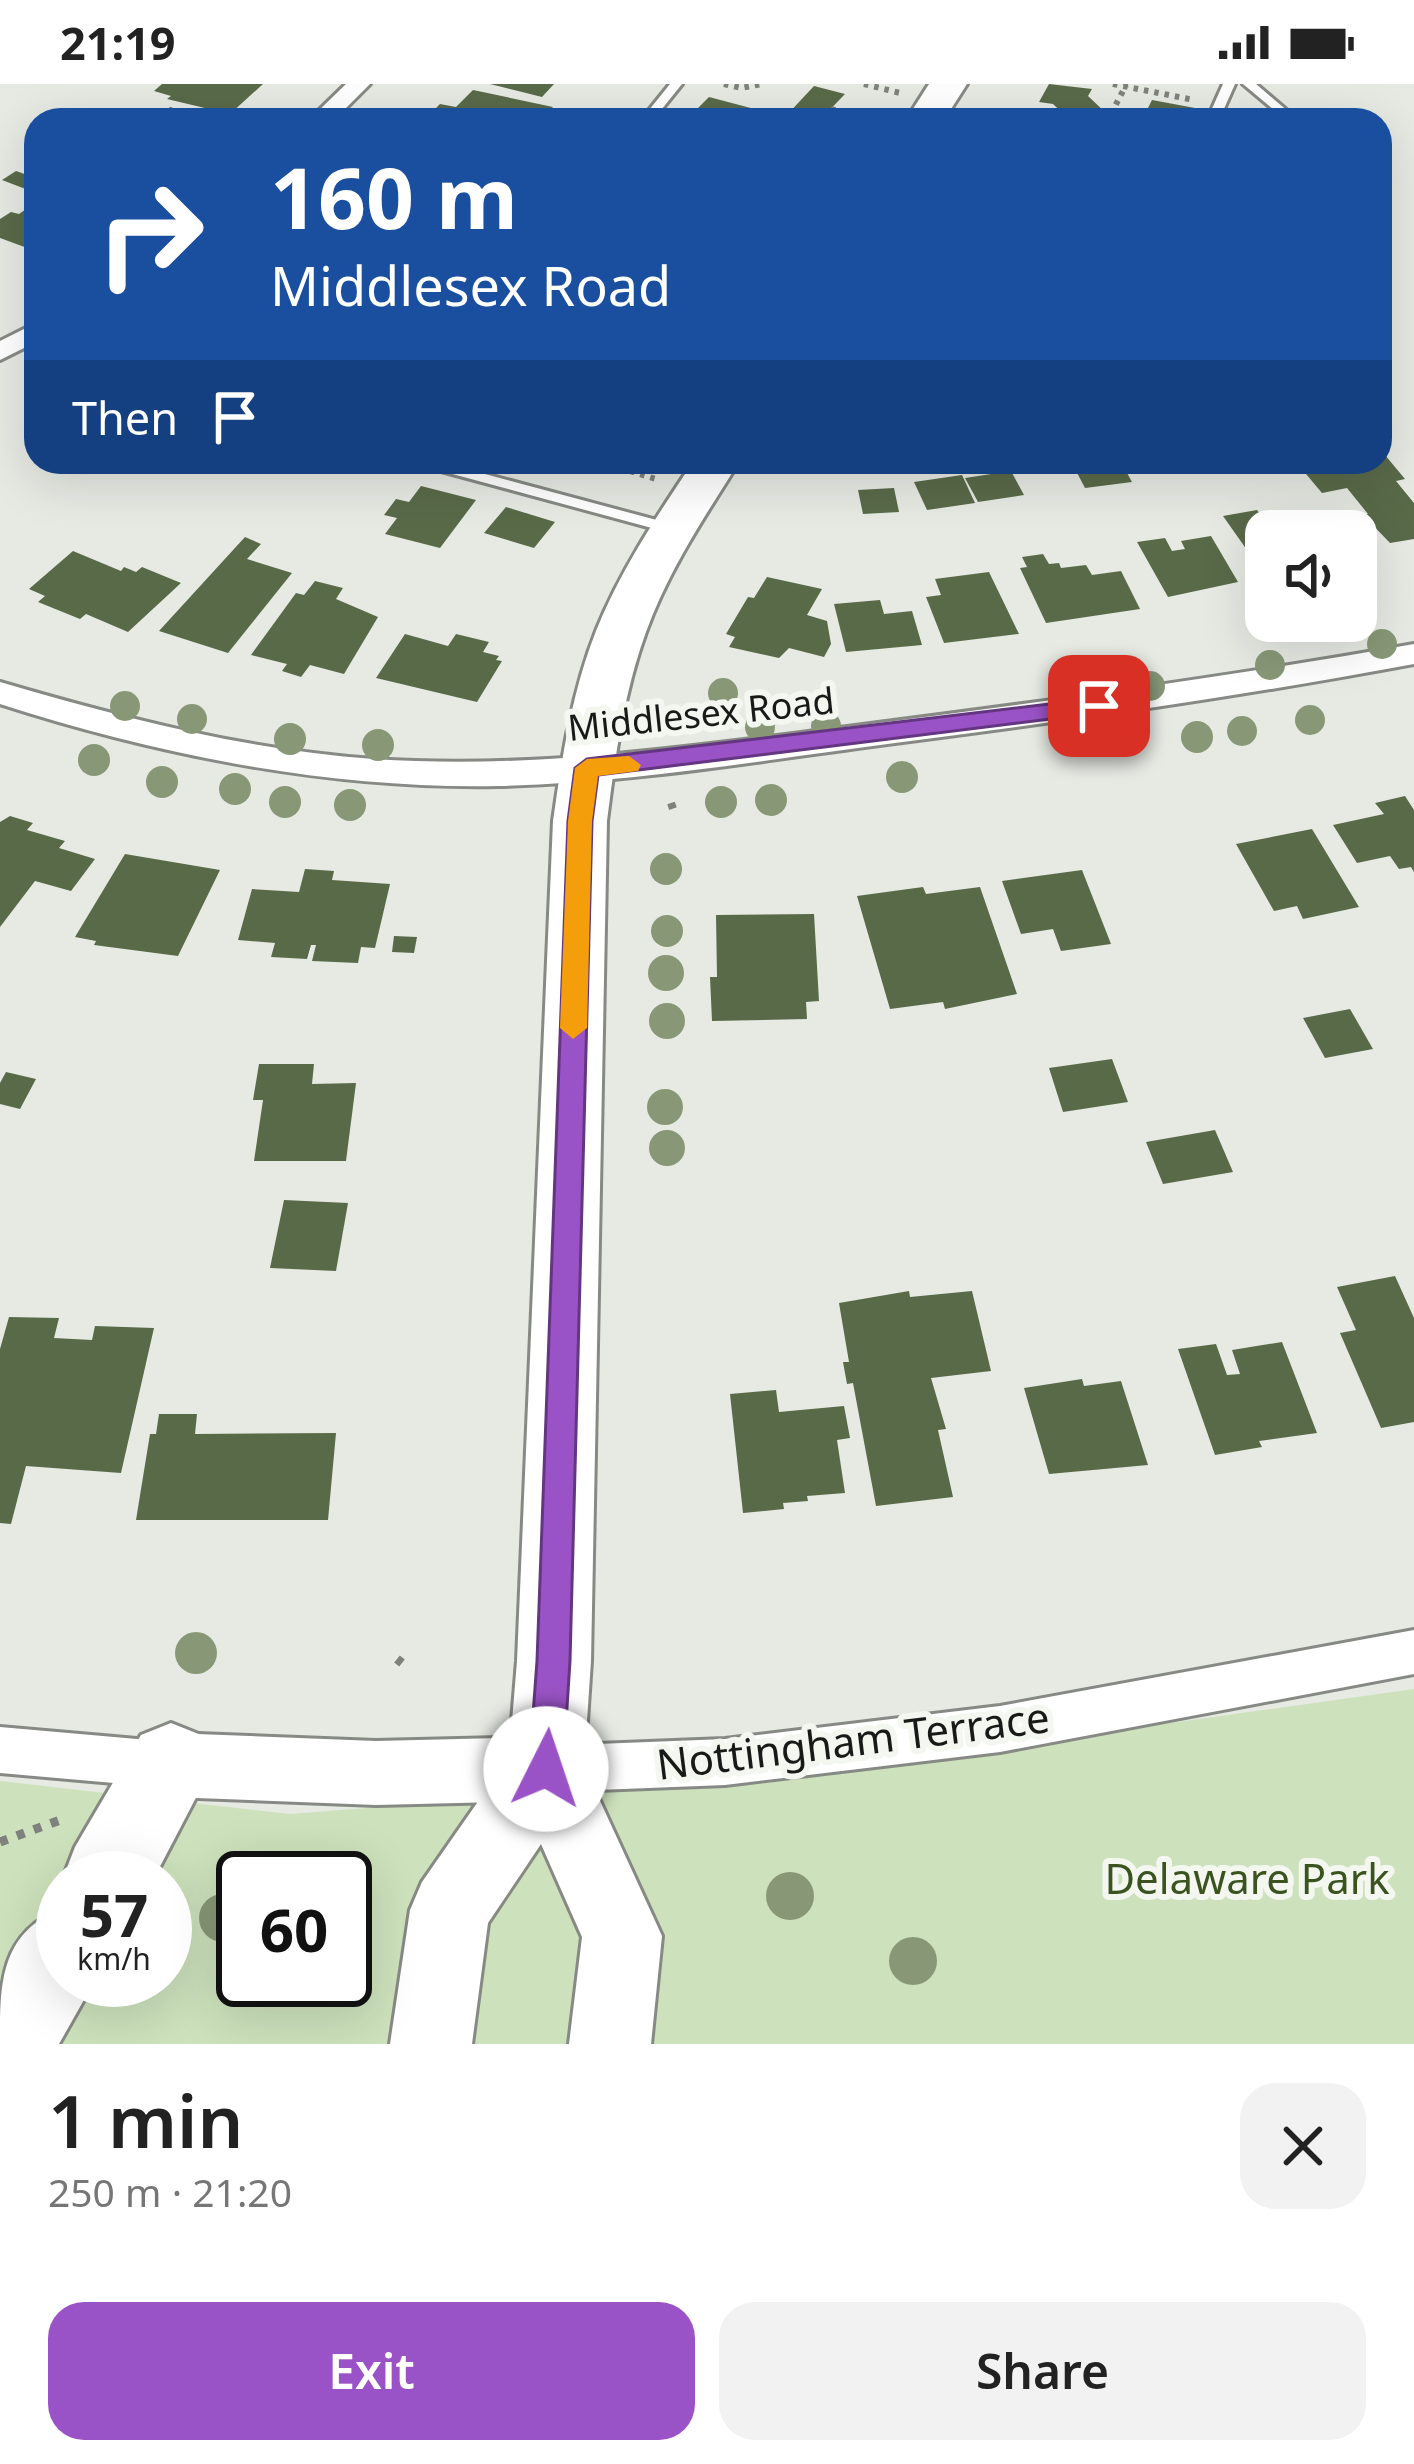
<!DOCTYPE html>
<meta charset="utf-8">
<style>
body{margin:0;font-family:"Noto Sans",sans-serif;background:#f2f2f2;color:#222;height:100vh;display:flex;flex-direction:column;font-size:45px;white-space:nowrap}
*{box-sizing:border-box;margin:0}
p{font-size:39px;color:#767676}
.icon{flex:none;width:66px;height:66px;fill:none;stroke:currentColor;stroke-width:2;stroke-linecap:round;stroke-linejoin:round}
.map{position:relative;height:1960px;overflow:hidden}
.sheet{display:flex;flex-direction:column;background:#fff;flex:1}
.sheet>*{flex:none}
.top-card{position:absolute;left:24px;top:24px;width:1368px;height:366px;border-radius:36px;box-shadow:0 12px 48px #0002;background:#1a4fa0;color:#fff;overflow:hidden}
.controls{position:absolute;left:1245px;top:426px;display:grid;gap:24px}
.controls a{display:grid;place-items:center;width:132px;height:132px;border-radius:24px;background:#fff;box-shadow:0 12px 48px #0002;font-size:60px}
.speed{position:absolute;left:36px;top:1767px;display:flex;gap:24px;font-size:60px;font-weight:700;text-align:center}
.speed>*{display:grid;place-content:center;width:156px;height:156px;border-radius:50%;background:#fff;box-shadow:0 12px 48px #0002;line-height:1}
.speed small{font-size:30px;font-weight:400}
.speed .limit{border:6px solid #111;border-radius:18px;background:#fff;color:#111}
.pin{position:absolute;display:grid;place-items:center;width:102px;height:102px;color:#fff;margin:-51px;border-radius:24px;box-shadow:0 6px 18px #0006}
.me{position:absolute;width:132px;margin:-66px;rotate:4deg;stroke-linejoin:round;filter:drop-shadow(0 0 9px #0008)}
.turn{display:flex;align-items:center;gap:42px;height:252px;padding:0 48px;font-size:54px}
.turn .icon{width:156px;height:156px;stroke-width:2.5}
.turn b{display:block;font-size:84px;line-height:102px}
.then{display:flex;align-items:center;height:114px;padding:0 48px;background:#0003;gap:24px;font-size:45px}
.round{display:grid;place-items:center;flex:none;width:126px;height:126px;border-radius:36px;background:#f2f2f2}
.summary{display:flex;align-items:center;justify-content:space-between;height:204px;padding:0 48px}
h1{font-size:72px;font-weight:600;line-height:90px}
.primary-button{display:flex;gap:24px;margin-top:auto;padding:24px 48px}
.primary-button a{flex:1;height:138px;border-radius:36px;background:#9a53c6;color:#fff;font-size:48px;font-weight:600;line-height:138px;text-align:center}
.primary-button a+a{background:#f2f2f2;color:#222}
.status{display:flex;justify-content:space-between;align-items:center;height:84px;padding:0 60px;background:#fff;direction:ltr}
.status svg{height:33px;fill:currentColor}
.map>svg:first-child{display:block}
</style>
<div class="status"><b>21:19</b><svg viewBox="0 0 49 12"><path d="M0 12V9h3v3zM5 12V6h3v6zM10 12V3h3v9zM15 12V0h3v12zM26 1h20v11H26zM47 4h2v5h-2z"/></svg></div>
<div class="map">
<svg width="1414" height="1960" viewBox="0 0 1414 1960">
<rect width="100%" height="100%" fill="#e6eae3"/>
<path fill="#cde1bc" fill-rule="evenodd" d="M 1414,1605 L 1414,1960 L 0,1960 L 0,1697 L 290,1730 L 806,1690 ZM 63,1794 L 165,1794 L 165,1896 L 63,1896 ZM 243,1794 L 345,1794 L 345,1896 L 243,1896 Z"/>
<g fill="#596a49">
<polygon points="162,0 263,0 230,30 167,15 171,12 154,7"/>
<polygon points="490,0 554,0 542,13"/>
<polygon points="1049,0 1092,5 1088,12 1106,29 1117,31 1148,24 1152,16 1195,24 1189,36 1070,36 1053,20 1039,18"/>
<polygon points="814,2 845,10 820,36 672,36 682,26 693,29 709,13 785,33"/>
<polygon points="473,6 553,23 541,36 424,36 440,20 456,23"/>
<polygon points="170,23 212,35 212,36 154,36"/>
<polygon points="16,87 36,94 36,109 2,96"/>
<polygon points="36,118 36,161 30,165 0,154 0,135 11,128 19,130"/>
<polygon points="1380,365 1405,395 1396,397 1414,419 1414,455 1390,459 1363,431 1368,430 1347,404 1322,409 1301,384 1330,378 1380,378"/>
<polygon points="1121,378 1132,398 1085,404 1074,383"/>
<polygon points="1011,387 1024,411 978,418 965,394"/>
<polygon points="962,391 975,419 927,426 914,398"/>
<polygon points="421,402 476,416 440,464 385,450 397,434 384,431 396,415 409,418"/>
<polygon points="894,404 899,428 863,430 858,406"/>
<polygon points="506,423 555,438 534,464 484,449"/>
<polygon points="1257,426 1263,434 1280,431 1289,444 1333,435 1342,447 1266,447 1266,493 1223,432"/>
<polygon points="1211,452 1238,498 1168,513 1137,458 1165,454 1172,467 1185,465 1181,457"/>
<polygon points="245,453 261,460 247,475 292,489 228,569 159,547"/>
<polygon points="73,467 121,487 124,483 136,488 142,483 181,499 128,548 86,530 80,535 38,518 45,512 29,505"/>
<polygon points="1043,470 1049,480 1059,479 1061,484 1086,481 1092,491 1121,487 1140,525 1046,539 1020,484 1027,483 1022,473"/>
<polygon points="989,488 1019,550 944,559 926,513 941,511 935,495"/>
<polygon points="767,493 822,505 807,531 827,537 831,560 824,573 789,564 779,574 729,563 735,553 726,550 748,513 754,514"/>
<polygon points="315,497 343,504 336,515 378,533 344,590 310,581 301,593 282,587 287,580 251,571 296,509 304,511"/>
<polygon points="880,516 884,530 912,527 922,561 846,568 834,520"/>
<polygon points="405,550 448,562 456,550 489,558 483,568 499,572 496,576 502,577 477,618 376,594"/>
<polygon points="1405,712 1414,726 1414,788 1411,783 1399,785 1390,772 1357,779 1333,741 1384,730 1375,719"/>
<polygon points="10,732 33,739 27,746 65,757 59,764 95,775 71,807 35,797 0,843 0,738"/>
<polygon points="1312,745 1359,823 1303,835 1297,822 1274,827 1236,760"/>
<polygon points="125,770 220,786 178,872 94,861 96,857 75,853"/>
<polygon points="305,785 334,787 332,796 390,800 375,864 361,863 358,879 312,877 316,861 311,861 307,875 271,873 275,859 238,856 252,805 299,808"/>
<polygon points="1082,786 1111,860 1061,867 1053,845 1021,850 1002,797"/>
<polygon points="923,803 926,810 980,803 1017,910 945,925 943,918 890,925 857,812"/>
<polygon points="814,830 819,917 806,918 807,935 712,937 710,893 717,893 716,831"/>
<polygon points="394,852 417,853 414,869 392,868"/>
<polygon points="1350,925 1373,965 1325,974 1303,934"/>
<polygon points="1112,975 1128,1018 1063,1028 1049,984"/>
<polygon points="259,980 314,980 312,1000 356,999 346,1077 254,1077 263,1016 253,1016"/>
<polygon points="6,988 36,995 20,1025 0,1020 0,999"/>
<polygon points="1215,1046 1233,1088 1163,1100 1146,1058"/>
<polygon points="284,1116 348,1119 336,1187 270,1184"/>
<polygon points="1395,1192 1414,1234 1414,1338 1381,1344 1340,1249 1356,1246 1337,1203"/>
<polygon points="909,1207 910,1213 972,1207 991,1287 931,1294 946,1345 938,1346 953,1413 876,1422 853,1299 847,1300 843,1278 849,1278 839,1219"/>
<polygon points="9,1233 59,1234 54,1254 92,1256 95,1242 154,1244 121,1389 26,1382 11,1440 0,1439 0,1265"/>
<polygon points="1282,1258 1317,1349 1259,1357 1262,1363 1215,1371 1178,1265 1216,1260 1227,1291 1240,1290 1232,1266"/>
<polygon points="1082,1295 1084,1302 1121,1297 1148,1381 1049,1390 1024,1304"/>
<polygon points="776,1306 779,1328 844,1322 850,1354 837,1356 845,1409 807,1412 808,1417 783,1419 784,1425 743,1429 730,1310"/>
<polygon points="159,1330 197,1330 195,1350 336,1349 328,1436 136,1436 150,1350 156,1350"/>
</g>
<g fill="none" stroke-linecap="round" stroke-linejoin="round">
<defs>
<g id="lane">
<polygon points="670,0 682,0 653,36 641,36"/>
<polygon points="1223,0 1235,0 1219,36 1207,36"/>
<polygon points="1243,0 1256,0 1290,29 1280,31"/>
<polygon points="417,378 440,378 679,442 681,445 674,450 419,381"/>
</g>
<g id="street">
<polygon points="346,0 370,0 334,36 309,36"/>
<polygon points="36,239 36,258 0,276 0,257"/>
<path d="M 1414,560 L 1414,580 C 1242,612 1068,637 895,659 C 763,676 631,699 498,702 C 328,705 162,672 0,620 L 0,598 C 123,634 245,666 374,675 C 536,686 695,662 855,642 C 1042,618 1229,593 1414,560 Z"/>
<polygon points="1414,1546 1414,1590 1000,1668 725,1701 546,1708 530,1701 523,1685 530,1669 546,1662 725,1655 1000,1622"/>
<polygon points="0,1643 171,1658 187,1665 194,1681 187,1697 171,1704 0,1689"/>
</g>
<polygon id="secondary" points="171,1649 376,1657 546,1653 569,1662 578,1685 569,1708 546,1717 376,1721 171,1713 148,1704 139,1681 148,1658"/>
<g id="primary">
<polygon points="929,0 967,0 944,36 906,36"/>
<path d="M 693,378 L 739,378 C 705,432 668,487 646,548 C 624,608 615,673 607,737 L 591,1577 L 584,1682 L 662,1852 L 651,1960 L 569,1960 L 582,1853 L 541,1760 L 488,1839 L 472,1960 L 390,1960 L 410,1826 L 422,1798 L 509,1673 L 517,1577 L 553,737 C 562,673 572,608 596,547 C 620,487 657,432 693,378 Z"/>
</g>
<g id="highway">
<polygon points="171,1639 201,1651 213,1681 154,1794 63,1794 75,1763 141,1651"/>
<path d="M 63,1823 L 63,1896 L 94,1898 L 59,1960 L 0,1960 C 0,1897 0,1850 63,1823 Z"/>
</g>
</defs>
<use href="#lane" stroke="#878a84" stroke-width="6"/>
<use href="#street" stroke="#878a84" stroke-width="6"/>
<use href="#secondary" stroke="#878a84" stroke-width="6"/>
<use href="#primary" stroke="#878a84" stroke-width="6"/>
<use href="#highway" stroke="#878a84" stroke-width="6"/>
<g stroke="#7e817c" stroke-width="6" stroke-dasharray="4.5 6" stroke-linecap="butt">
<polyline points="724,0 741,4 762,0"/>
<polyline points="864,0 900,9"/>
<polyline points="1113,0 1194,16"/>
<polyline points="831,25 871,35"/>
<polyline points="1111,30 1126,1"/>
<polyline points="600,378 656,395"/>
</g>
<polyline stroke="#7e817c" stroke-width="8" stroke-dasharray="6 9" stroke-linecap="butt" points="671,719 676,733"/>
<g stroke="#7e817c" stroke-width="9" stroke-dasharray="8 10" stroke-linecap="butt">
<polyline points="397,1575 402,1579"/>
<polyline points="0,1758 60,1736 66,1738"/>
<polyline points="343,1790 355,1779"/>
</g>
<use href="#lane" fill="#fff" fill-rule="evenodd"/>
<use href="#street" fill="#fff" fill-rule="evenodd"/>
<use href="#secondary" fill="#fff" fill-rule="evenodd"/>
<use href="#primary" fill="#fff" fill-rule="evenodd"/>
<use href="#highway" fill="#fff" fill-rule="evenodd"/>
</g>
<g fill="#889877">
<circle cx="1382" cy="560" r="15"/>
<circle cx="1270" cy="581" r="15"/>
<circle cx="1150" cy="602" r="15"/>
<circle cx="723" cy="609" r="15"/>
<circle cx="125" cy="622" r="15"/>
<circle cx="192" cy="635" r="15"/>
<circle cx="1310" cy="636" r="15"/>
<circle cx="826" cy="642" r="15"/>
<circle cx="760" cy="643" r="15"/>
<circle cx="1242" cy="647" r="15"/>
<circle cx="1197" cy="653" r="16"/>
<circle cx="290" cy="655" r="16"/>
<circle cx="378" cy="661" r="16"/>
<circle cx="94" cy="676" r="16"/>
<circle cx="902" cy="693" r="16"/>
<circle cx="162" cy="698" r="16"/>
<circle cx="235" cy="705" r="16"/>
<circle cx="771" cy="716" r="16"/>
<circle cx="285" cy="718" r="16"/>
<circle cx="721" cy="718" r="16"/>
<circle cx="350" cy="721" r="16"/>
<circle cx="666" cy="785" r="16"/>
<circle cx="667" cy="847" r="16"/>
<circle cx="666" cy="889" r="18"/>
<circle cx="667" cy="937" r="18"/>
<circle cx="665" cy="1023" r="18"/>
<circle cx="667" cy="1064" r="18"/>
<circle cx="196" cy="1569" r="21"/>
<circle cx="790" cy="1812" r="24"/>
<circle cx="223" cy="1834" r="24"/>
<circle cx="913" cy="1877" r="24"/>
</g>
<polygon fill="#9a53c6" stroke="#643681" stroke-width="3" points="1099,614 1111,622 1107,628 598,691 592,737 570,1577 563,1685 558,1697 546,1702 534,1697 529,1685 537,1577 568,737 575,684 587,675"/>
<polygon fill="#f59e0b" points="629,672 641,681 638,687 598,692 592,737 587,944 573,955 560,944 568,737 575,684 587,675"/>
<g text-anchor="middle" stroke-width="12" stroke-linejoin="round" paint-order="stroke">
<g font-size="36" fill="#191a18" stroke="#f3f7f0">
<text transform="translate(701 630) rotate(-6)" y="13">Middlesex Road</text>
</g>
<g font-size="42" fill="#191a18" stroke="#f3f7f0">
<text transform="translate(853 1657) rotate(-7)" y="15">Nottingham Terrace</text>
</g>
<g font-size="42" fill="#3b541f" stroke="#f3f7f0">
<text x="1247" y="1810">Delaware Park</text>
</g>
</g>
</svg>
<div class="controls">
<a><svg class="icon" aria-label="sound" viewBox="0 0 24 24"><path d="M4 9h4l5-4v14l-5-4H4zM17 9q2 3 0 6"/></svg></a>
</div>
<div class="speed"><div>57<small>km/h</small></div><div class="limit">60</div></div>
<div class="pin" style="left:1099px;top:622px;background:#d93025"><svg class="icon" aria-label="arrive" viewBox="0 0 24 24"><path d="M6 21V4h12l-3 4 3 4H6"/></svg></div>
<svg class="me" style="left:546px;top:1685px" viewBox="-20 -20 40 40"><circle r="19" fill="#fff"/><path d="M0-13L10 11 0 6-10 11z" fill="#9a53c6"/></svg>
<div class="top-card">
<div class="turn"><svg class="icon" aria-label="right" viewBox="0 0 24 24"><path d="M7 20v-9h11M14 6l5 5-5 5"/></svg><div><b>160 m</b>Middlesex Road</div></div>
<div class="then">Then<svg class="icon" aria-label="arrive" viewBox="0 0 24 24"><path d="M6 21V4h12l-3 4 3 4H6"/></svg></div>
</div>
</div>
<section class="sheet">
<div class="summary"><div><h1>1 min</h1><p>250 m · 21:20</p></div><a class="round"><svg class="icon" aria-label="close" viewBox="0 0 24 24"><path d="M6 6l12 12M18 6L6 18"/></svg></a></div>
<div class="primary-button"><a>Exit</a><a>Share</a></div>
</section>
